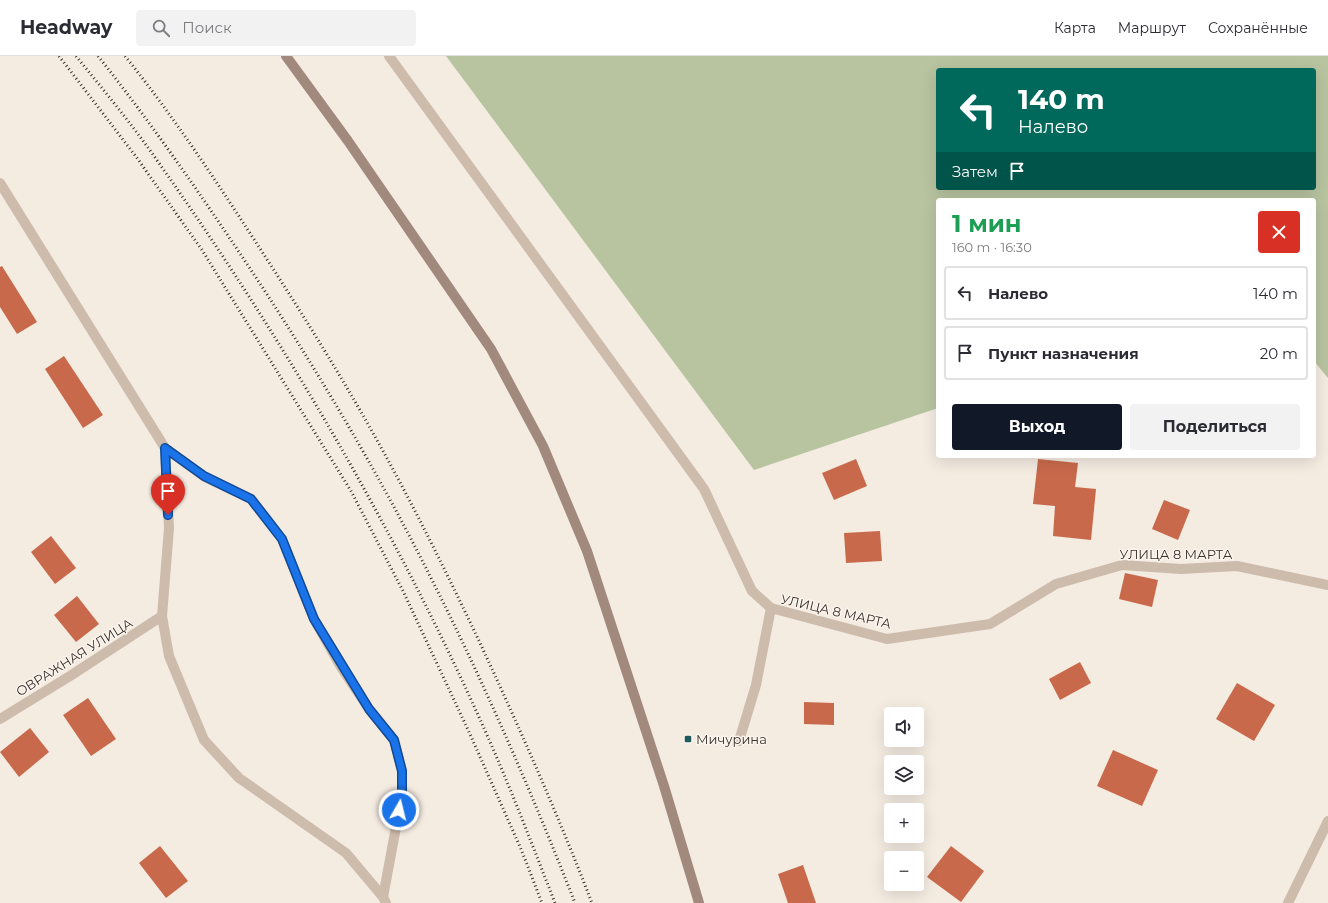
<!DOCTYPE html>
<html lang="ru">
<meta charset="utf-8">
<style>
body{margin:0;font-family:Montserrat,sans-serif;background:#f2f2f3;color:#2b2b33;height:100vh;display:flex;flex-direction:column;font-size:15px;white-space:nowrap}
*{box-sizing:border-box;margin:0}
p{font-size:13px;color:#7c7c81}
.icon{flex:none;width:22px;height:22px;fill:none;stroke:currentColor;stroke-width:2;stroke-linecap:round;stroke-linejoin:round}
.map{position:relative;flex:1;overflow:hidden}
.side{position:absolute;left:936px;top:142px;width:380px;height:260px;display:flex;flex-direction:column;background:#fff;border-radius:4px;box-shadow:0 4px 16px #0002}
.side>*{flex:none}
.top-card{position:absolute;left:936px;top:12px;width:380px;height:122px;border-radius:4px;box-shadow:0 4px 16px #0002;background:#00695c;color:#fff;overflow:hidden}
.controls{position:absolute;left:884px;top:651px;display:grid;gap:8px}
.controls a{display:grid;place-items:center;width:40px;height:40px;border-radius:4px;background:#fff;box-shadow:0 4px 16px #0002;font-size:20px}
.pin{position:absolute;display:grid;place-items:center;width:34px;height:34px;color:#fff;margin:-41px -17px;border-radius:50% 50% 50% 0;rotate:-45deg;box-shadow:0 0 4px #0007}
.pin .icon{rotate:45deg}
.me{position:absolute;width:44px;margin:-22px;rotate:8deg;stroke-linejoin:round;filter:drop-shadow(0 0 3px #0008)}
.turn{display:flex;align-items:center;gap:14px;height:84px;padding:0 16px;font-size:18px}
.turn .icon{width:52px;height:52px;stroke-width:2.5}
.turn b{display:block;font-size:28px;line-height:34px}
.then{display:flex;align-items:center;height:38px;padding:0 16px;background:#0003;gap:8px;font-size:15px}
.round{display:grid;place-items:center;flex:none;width:42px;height:42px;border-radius:4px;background:#f2f2f3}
.head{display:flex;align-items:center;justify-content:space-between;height:68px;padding:0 16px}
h1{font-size:24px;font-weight:700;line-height:30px;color:#1e9e55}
.primary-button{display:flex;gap:8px;margin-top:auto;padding:8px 16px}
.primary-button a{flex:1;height:46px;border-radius:4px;background:#111827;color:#fff;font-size:16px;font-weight:700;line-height:46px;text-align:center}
.primary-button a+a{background:#f2f2f3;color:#2b2b33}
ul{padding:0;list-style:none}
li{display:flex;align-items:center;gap:12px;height:54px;margin:0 8px 6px;padding:0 8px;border:2px solid #e1e1e2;border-radius:4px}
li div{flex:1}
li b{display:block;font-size:15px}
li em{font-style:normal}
header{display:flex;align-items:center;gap:24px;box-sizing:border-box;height:56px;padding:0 20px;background:#fff;border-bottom:1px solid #e1e1e2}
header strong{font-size:19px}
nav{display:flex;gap:22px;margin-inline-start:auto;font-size:14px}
.search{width:280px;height:36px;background:#f2f2f3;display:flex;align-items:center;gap:10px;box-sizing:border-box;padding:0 14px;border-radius:4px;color:#7c7c81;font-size:15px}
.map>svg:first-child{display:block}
</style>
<header>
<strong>Headway</strong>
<div class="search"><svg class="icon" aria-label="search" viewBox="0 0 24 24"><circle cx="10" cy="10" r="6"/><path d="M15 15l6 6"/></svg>Поиск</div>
<nav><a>Карта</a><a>Маршрут</a><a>Сохранённые</a></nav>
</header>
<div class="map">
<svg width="1328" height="847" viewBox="0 0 1328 847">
<rect width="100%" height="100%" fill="#f4ebe1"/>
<path fill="#b8c4a0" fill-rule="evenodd" d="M 446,0 L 1328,0 L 1328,322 L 1314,305 L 1314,144 L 938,144 L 938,352 L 754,414 ZM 938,14 L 1314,14 L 1314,132 L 938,132 Z"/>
<g fill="#c8694b">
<polygon points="2,210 37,266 17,278 0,251 0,211"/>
<polygon points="64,300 103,359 83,372 45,313"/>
<polygon points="856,403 867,430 834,444 822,417"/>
<polygon points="1038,403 1078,407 1075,431 1096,433 1091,484 1053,480 1055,450 1033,448"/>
<polygon points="1164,444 1190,454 1178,484 1152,473"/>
<polygon points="880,475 882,505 846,507 844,477"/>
<polygon points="51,480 76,512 55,528 31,496"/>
<polygon points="1125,517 1158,524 1152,551 1119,543"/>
<polygon points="77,540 99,568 76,586 54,559"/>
<polygon points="1080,606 1091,627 1060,644 1049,623"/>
<polygon points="1237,627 1275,649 1254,685 1216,663"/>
<polygon points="88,642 116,683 91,700 63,659"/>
<polygon points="804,646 834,647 834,669 804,668"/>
<polygon points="30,672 49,696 19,721 0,696"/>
<polygon points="1113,694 1158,714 1142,750 1097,730"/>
<polygon points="160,790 188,825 166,842 139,807"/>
<polygon points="951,790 984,815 961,846 927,821"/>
<polygon points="803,809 816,847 788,847 778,818"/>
</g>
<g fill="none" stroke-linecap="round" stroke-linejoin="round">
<g stroke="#cdbbac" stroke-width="10">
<polyline points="389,0 704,433 752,535 771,552"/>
<polyline points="0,127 165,392 169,472 162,560 169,600 204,684 239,722 346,797 383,841 386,847"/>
<polyline points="165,392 205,421 251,443 282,483 314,563 341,611 369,653 394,684 402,715 402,739 383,841"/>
<polyline points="0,663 70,620 162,560"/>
<polyline points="739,685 756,629 771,552 887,583 990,568 1056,528 1122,509 1181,513 1237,510 1328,529"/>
<polyline points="1288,847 1328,765"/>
</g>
<polyline stroke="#a18a7d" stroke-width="10" points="286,0 348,85 491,293 543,390 587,495 664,730 699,847"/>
<g stroke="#3b302b" stroke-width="3" stroke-dasharray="1 3" stroke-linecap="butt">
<polyline points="59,0 137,102 202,194 351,435 403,535 469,676 521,793 542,847"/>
<path d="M 76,0 C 101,31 126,61 149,93 C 278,274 392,467 483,670 C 509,728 532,788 555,847"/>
<path d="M 98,0 C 152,68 201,139 249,211 C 316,312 378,416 432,524 C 485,629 532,737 575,847"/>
<path d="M 125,0 C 178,66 224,137 270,208 C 314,276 357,346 395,417 C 425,473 453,530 480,587 C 520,673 558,759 592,847"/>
</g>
</g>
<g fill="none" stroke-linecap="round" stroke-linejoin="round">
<defs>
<polyline id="route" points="168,459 165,392 204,420 251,443 282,483 314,563 369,653 394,684 402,715 402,739 399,754"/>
</defs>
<use href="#route" stroke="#114b97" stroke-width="10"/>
<use href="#route" stroke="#1a73e8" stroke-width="7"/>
</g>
<rect fill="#1f5a5e" stroke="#fbf5ee" stroke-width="1.5" x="684" y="679" width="8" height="8" rx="2"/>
<g text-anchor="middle" stroke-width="3" stroke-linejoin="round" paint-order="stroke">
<g font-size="13" fill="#3b302b" stroke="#fbf5ee">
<text x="1176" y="503">УЛИЦА 8 МАРТА</text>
<text transform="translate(836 555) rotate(13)" y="5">УЛИЦА 8 МАРТА</text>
<text transform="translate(74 601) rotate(-32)" y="5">ОВРАЖНАЯ УЛИЦА</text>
</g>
<g font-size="13" fill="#3b302b" stroke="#fbf5ee" text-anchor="start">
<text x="696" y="688">Мичурина</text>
</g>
</g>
</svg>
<div class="controls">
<a><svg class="icon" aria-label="sound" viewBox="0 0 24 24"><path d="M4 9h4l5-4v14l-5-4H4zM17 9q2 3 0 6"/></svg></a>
<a><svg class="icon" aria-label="layers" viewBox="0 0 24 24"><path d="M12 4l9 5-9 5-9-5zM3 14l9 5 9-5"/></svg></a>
<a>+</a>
<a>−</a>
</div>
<div class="pin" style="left:168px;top:459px;background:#d93025"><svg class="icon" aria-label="arrive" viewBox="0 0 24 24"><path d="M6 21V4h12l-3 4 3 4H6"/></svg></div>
<svg class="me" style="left:399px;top:754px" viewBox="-20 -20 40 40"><circle r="17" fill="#1a73e8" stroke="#fff" stroke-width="3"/><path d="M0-11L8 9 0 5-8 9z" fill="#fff"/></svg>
<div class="top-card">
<div class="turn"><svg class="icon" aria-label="left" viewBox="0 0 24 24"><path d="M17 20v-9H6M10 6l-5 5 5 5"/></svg><div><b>140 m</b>Налево</div></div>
<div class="then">Затем<svg class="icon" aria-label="arrive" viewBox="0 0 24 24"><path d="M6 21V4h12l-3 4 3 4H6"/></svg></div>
</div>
<section class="side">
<div class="head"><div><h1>1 мин</h1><p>160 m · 16:30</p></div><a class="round" style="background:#d93025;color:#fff"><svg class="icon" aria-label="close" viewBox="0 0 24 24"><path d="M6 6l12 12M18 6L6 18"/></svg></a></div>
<ul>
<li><svg class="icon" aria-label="left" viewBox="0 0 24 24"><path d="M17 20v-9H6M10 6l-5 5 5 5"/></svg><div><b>Налево</b></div><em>140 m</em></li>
<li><svg class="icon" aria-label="arrive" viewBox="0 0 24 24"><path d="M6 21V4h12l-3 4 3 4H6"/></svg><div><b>Пункт назначения</b></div><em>20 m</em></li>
</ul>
<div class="primary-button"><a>Выход</a><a>Поделиться</a></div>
</section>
</div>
